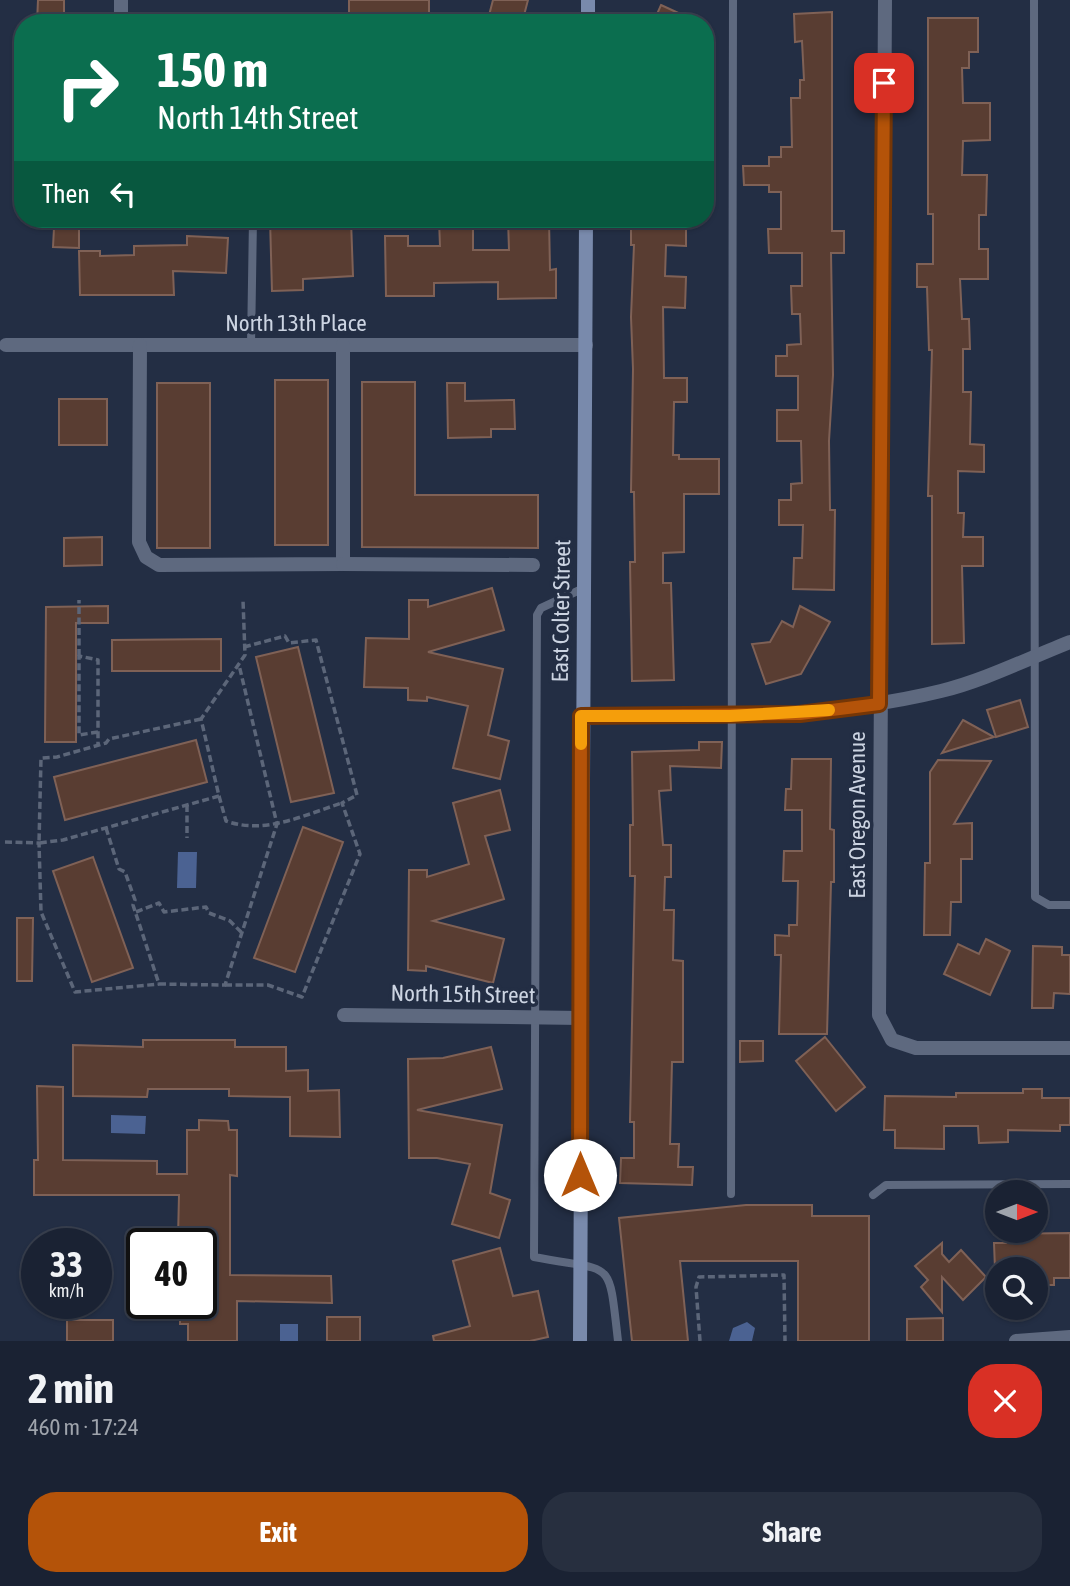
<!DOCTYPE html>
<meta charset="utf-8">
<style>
body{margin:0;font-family:"Asap Condensed",sans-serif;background:#272f3f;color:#f1f3f6;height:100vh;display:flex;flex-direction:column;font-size:26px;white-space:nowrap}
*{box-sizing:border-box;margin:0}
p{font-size:23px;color:#9fa4ac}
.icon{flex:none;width:38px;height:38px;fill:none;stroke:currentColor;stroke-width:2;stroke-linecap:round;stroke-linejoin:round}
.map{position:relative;height:1341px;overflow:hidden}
.details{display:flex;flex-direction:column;background:#1a2233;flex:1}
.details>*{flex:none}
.top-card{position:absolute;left:14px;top:14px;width:700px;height:214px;border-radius:28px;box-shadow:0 2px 5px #0004,0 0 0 2px #383f4e;background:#0b6e4f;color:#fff;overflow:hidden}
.needle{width:46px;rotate:90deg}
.controls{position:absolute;left:985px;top:1180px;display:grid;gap:14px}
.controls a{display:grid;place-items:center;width:63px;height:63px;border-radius:50%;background:#1a2233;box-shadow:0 2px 5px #0004,0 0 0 2px #383f4e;font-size:35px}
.speed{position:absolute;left:21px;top:1228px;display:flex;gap:14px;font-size:35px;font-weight:700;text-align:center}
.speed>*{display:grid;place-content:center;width:91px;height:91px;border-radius:50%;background:#1a2233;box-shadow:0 2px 5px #0004,0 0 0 2px #383f4e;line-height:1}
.speed small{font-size:18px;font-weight:400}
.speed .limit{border:4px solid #111;border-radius:10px;background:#fff;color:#111}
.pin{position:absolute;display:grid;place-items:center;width:60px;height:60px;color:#fff;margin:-30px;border-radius:14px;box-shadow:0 4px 10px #0006}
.me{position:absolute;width:77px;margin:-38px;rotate:0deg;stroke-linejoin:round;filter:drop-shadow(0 0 5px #0008)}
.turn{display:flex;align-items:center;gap:24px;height:147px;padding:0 28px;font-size:32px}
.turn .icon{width:91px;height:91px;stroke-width:2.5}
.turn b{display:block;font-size:49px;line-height:60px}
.then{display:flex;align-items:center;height:66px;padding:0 28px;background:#0003;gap:14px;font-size:26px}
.round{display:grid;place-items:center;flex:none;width:74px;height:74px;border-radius:28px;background:#272f3f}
.overview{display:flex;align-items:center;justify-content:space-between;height:119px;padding:0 28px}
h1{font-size:42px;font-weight:700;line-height:52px}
.cta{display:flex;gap:14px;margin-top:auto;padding:14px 28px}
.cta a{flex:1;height:80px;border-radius:28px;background:#b45309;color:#fff;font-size:28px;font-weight:700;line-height:80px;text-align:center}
.cta a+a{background:#272f3f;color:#f1f3f6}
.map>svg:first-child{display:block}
</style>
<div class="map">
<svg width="1070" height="1341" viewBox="0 0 1070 1341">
<rect width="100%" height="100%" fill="#232e44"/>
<g fill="#4b6292">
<polygon points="178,852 197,852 196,888 177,888"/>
<polygon points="111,1115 146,1116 145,1134 111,1133"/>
<polygon points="747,1322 755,1328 752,1341 729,1341 733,1328"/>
<rect x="280" y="1324" width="18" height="17"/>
</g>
<g fill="#593d32" stroke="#7f6156" stroke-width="2">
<polygon points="38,0 64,0 64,23 37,23"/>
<rect x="349" y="0" width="80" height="21"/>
<polygon points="493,0 528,0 522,23 487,23"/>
<polygon points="661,5 700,23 653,23"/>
<polygon points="832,12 832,231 844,231 844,253 831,253 833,375 829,441 830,510 835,510 834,590 793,589 794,558 802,558 803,525 779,525 779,500 791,500 791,484 802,483 801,441 777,441 777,410 798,410 798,376 776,376 776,356 787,356 787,345 801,344 800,314 792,314 791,286 802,286 802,253 769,253 768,229 781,229 781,192 769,192 769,185 744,185 743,166 769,166 769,157 781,157 781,147 792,147 791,98 800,98 800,80 804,80 802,41 795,42 794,14"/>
<polygon points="928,18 978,18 978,52 969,52 969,68 962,68 963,103 990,103 990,140 963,141 962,175 987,175 986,215 979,215 979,249 988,249 988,279 960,279 962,319 969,319 970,349 963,349 963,392 971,392 970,444 984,445 984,472 958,471 958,513 964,513 963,537 983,537 983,566 962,566 964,643 932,644 932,496 928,496 932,350 929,350 927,287 917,287 917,264 933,264 933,214 928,214"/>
<polygon points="270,219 301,219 301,222 351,220 353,276 303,279 303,290 272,291"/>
<polygon points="455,219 455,229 473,229 473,250 509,250 508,219 549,219 550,270 556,269 556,298 498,299 498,282 434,283 434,296 386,296 385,236 408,236 408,246 440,246 439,220"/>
<polygon points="631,219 686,219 686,246 666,245 665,276 686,277 685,308 663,307 664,378 687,378 687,402 674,402 673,455 679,455 679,459 719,459 719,494 684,494 684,552 663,553 663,583 671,583 674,680 632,681 630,562 635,562 634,492 631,492 633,369 631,317 634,245 631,245"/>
<polygon points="54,228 79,228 79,248 53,247"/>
<polygon points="187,236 228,238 226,273 173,271 174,295 80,295 79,251 100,251 100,256 134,255 134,246 187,245"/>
<rect x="275" y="380" width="53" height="165"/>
<polygon points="362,382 415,382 415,495 538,495 538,548 362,547"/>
<rect x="157" y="383" width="53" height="165"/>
<polygon points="447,383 465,383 465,401 514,400 515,429 491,429 491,437 448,438"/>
<rect x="59" y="399" width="48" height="46"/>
<polygon points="102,537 102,565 64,566 64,538"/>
<polygon points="492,588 504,630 428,652 503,669 488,735 509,741 500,779 453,768 468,706 427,697 427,701 408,700 408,688 364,687 366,638 409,639 409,600 428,600 428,607"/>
<polygon points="108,606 108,623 76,623 76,742 45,742 46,607"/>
<polygon points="800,606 830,622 801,674 766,684 752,644 770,642 782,621 793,627"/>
<polygon points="221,639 221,671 112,671 112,640"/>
<polygon points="298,647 334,793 291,802 256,657"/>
<polygon points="1020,700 1028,727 996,737 987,710"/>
<polygon points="963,720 994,737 942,753"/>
<polygon points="196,740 207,782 65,820 54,777"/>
<polygon points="699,742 722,742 721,768 670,766 671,790 659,791 663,845 671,845 671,877 665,877 664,910 674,910 673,960 683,961 683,1062 672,1062 670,1144 679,1144 678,1167 693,1167 692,1185 620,1183 621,1158 634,1158 634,1122 630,1122 635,876 630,876 630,825 633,825 632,752 699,750"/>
<polygon points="792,759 831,759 830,829 834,830 834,882 831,882 827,1034 779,1034 781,955 775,955 775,935 789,936 789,925 797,925 798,881 783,881 784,851 802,851 802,810 785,810 786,789 791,789"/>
<polygon points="938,760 991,761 954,824 972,823 972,859 961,859 961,902 951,902 950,935 924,935 925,863 930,863 930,772"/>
<polygon points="500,790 510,830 485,836 504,899 433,921 504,939 493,983 426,966 426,971 408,970 409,870 427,870 427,877 469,864 453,803"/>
<polygon points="303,827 343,842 295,972 254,958"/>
<polygon points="93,857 133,968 92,982 53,871"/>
<polygon points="17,918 33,918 32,981 17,981"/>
<polygon points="986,939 1010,951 990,995 944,974 958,944 979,954"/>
<polygon points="1033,946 1062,947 1062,955 1070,955 1070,994 1054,993 1053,1008 1032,1008"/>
<polygon points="825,1037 865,1087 836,1111 796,1061"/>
<polygon points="143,1040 235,1040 235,1047 286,1047 286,1071 308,1070 308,1091 339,1090 340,1137 290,1136 290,1097 229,1096 229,1089 148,1089 147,1097 73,1096 73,1045 143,1047"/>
<polygon points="740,1041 763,1041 763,1061 740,1062"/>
<polygon points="491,1047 502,1089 417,1110 502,1125 490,1193 510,1200 499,1238 452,1224 470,1164 437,1158 409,1158 408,1059 443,1058"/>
<polygon points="37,1086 63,1087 63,1160 157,1161 157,1174 187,1174 187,1130 199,1130 199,1120 228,1121 229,1130 237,1130 237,1176 230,1175 230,1275 331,1276 332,1303 237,1301 237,1341 188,1341 188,1324 180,1324 180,1304 201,1304 201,1238 178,1238 179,1195 34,1195 34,1160 38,1160"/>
<polygon points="1023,1089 1042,1089 1042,1098 1070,1098 1070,1125 1060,1125 1060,1131 1008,1130 1008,1142 979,1143 978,1126 944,1126 944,1149 895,1148 895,1130 884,1130 885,1096 956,1097 956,1093 1023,1093"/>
<polygon points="746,1205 812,1205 812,1216 869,1216 869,1341 798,1341 798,1261 680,1261 688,1341 632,1341 619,1218"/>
<polygon points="1070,1233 1070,1278 1054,1278 1054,1285 1036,1285 1036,1269 995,1269 994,1243 1006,1243 1006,1234"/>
<polygon points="942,1243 942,1254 949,1262 961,1250 986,1277 963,1300 942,1277 942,1312 921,1287 928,1280 915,1266"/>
<polygon points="500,1248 513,1296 538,1291 548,1337 530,1341 434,1341 433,1336 470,1326 453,1261"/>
<rect x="327" y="1317" width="33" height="24"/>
<polygon points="943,1318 943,1341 907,1341 907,1319"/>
<rect x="67" y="1320" width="46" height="21"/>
</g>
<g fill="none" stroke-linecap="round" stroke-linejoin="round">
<g stroke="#5c6679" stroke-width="3.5" stroke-dasharray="7 3.5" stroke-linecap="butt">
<polyline points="79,656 79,600"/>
<polyline points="201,719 109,739 106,743 57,757 41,758 39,843 63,840 219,796 201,719 245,655 243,600"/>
<polyline points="98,732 79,735 79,656 98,660 98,745"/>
<path d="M 219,796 L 226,821 C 265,835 304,815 342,803"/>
<polyline points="187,805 187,838"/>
<polyline points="106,828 119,869 125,872 135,900 133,905 159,984 225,985 277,824 239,665"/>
<polyline points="5,842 39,843 41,912 75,992 159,984"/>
<polyline points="136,912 159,903 164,912 206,907 209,913 230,921 242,933"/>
<polyline points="225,985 268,985 302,997 360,854 342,803 357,795 316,640 289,643 285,636 244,647"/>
<polyline points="700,1341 696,1287 699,1277 784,1275 785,1341"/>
</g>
<g stroke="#5e697f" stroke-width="8">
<polyline points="1034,0 1035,897 1049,905 1070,905"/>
<polyline points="251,345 253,219"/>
<path d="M 584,588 L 541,608 L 537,615 L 534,1257 C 615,1273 608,1255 618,1341"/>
<polyline points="731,1194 733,0"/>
<polyline points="873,1195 886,1185 1070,1184"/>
</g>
<g stroke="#5e697f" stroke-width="14">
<polyline points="121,0 121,14"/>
<polyline points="885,0 879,1015 892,1040 916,1048 1070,1048"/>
<polyline points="6,345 586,345"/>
<polyline points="140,345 139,542 146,557 159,565 343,564 343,345"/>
<polyline points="343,564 533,565"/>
<path d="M 581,716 C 702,716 823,720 941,691 C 983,681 1029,658 1070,642"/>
<polyline points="344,1015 581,1018"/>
<polyline points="1016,1341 1070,1337"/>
</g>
<g stroke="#798aac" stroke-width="14">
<polyline points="588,23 588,0"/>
<polyline points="580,1341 586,219"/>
</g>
</g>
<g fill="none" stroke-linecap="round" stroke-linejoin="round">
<defs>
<polyline id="route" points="580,1175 581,716 800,714 879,704 884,83"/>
</defs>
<use href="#route" stroke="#753606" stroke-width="18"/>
<use href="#route" stroke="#b45309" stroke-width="12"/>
<polyline stroke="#f59e0b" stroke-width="12" points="581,744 581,716 730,716 829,710"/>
</g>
<g text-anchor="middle" stroke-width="7" stroke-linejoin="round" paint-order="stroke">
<g font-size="23" fill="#ccd4e2" stroke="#232e44">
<text x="296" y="331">North 13th Place</text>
<text transform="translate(561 611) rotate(-89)" y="8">East Colter Street</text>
<text transform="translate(857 815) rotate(-90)" y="8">East Oregon Avenue</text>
<text transform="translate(463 994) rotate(1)" y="8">North 15th Street</text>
</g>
</g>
</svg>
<div class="controls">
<a><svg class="needle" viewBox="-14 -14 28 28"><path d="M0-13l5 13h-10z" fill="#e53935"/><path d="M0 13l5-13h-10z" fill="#9fa4ac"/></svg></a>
<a><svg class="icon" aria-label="search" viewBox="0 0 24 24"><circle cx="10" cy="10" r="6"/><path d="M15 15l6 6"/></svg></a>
</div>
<div class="speed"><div>33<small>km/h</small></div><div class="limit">40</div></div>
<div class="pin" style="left:884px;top:83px;background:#d93025"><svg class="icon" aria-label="arrive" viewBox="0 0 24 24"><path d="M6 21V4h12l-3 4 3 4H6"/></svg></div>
<svg class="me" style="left:580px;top:1175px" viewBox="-20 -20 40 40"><circle r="19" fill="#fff"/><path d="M0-13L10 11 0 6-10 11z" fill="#b45309"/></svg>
<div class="top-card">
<div class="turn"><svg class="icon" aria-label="right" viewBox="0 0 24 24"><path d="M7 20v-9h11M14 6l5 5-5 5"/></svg><div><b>150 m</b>North 14th Street</div></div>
<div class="then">Then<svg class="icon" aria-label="left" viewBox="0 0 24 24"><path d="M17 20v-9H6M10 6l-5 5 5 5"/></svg></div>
</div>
</div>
<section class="details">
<div class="overview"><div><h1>2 min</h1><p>460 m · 17:24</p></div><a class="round" style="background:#d93025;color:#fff"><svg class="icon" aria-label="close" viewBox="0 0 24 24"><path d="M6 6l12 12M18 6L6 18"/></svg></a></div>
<div class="cta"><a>Exit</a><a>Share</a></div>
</section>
